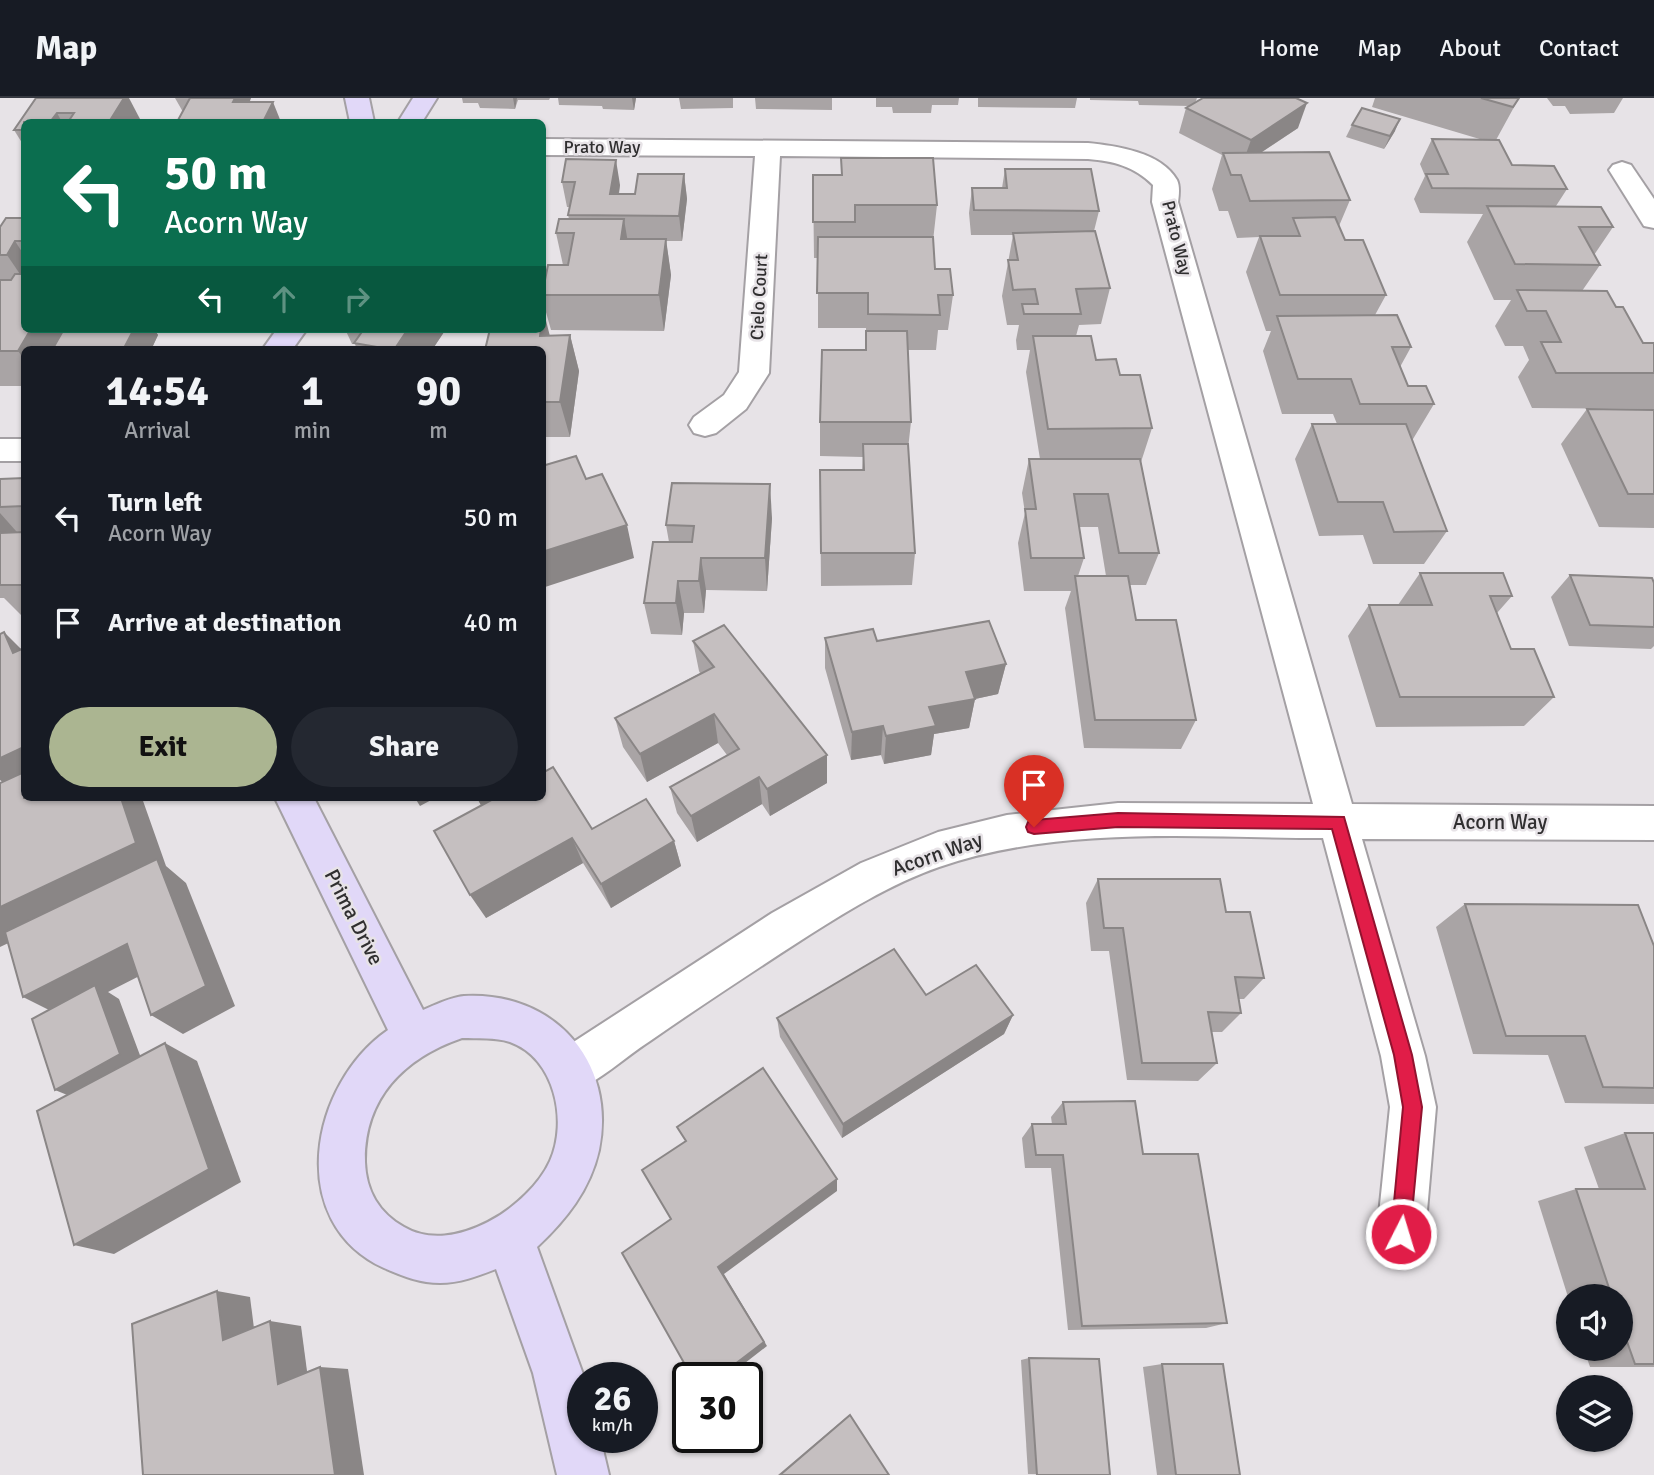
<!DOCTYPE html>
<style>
body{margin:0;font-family:Signika,sans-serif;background:#242831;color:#f1f3f6;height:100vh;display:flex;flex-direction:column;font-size:26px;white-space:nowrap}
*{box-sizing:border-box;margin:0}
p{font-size:23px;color:#9ea1a6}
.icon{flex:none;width:38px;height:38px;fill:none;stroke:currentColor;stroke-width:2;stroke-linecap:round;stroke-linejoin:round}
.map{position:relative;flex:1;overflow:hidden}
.drawer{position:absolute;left:21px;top:248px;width:525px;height:455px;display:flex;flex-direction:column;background:#171b24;border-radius:10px;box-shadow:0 2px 5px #0004}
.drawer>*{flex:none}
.banner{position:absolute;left:21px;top:21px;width:525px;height:214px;border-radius:10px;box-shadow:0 2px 5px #0004;background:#0b6e4f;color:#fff;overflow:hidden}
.fabs{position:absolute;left:1556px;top:1186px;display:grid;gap:14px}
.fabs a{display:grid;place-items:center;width:77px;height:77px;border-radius:50%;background:#171b24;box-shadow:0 2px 5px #0004;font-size:35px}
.speed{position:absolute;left:567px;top:1264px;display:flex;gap:14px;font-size:35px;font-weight:700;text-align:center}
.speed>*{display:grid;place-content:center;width:91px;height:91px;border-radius:50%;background:#171b24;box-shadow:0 2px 5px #0004;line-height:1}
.speed small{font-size:18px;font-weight:400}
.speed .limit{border:4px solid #111;border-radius:10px;background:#fff;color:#111}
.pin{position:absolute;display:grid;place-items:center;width:60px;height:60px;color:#fff;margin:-72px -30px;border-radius:50% 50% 50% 0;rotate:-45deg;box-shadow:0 0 7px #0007}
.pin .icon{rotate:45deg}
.me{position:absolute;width:77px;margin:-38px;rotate:5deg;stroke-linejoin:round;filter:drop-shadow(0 0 5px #0008)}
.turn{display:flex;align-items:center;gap:24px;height:147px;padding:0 28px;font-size:32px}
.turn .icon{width:91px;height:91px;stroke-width:2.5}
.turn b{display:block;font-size:49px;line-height:60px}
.lanes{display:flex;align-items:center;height:66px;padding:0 28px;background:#0003;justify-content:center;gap:35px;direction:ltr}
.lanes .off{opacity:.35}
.eta{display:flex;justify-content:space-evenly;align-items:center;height:119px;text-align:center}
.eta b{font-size:42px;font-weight:700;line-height:49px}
.cta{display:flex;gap:14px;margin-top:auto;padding:14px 28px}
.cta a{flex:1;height:80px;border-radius:42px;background:#abb591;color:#111;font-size:28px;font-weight:700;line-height:80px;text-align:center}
.cta a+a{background:#242831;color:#f1f3f6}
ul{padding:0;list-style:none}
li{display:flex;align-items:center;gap:21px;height:105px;padding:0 28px}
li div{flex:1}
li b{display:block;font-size:26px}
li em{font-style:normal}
header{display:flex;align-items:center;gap:42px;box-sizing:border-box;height:98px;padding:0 35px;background:#171b24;border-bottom:2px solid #363941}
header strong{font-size:33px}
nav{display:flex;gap:38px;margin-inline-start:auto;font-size:24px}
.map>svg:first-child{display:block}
</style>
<header>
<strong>Map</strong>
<nav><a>Home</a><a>Map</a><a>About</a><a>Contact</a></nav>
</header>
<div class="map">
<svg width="1654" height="1377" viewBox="0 0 1654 1377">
<rect width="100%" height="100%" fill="#e7e3e7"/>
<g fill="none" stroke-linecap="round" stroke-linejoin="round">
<defs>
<g id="street">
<path d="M 542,41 L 1088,45 C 1117,48 1161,54 1177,82 C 1180,88 1179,97 1178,104 L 1352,706 L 1654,708 L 1654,742 L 1362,741 L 1425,958 L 1436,1009 L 1425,1136 L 1418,1153 L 1401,1160 L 1384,1153 L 1377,1136 L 1390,1009 L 1381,958 L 1323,740 C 1197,740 1061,727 939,769 C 890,786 844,815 800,843 C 749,876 699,909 650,943 C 624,960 600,983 571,995 L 555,989 L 549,973 L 555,957 L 575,943 L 772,815 L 861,765 L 938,734 L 1007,717 L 1118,705 L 1313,706 L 1152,104 L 1153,87 C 1134,68 1113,63 1088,61 L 780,58 L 769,275 L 746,311 L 716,335 L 705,338 L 694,335 L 689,327 L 694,319 L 724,297 L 739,274 L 755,58 L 542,57 Z"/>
<polygon points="1622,64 1631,67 1654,101 1654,130 1644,128 1609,72 1613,67"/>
<rect x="0" y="341" width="24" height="22"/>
</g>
<g id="secondary">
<polygon points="345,0 369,0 374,24 350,24"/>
<polygon points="413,0 437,0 422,24 398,24"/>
<polygon points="277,231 307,231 292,252 262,252"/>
<path d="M 275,700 L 314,700 L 423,912 C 435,907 451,899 464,898 C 553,893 617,963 599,1052 C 590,1092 566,1122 537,1149 L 584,1279 L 583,1339 L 600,1339 L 609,1377 L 557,1377 L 533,1275 L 496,1171 C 478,1178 460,1185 440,1185 C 420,1185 402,1178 384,1170 C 284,1124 310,986 388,932 ZM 462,940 C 477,941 495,939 510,944 C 555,960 568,1023 550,1063 C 529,1109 453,1158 404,1129 C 379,1115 366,1093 365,1064 C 364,1000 404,960 462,940 Z"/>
</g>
</defs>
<use href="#street" stroke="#a4a0a4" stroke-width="4"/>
<use href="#secondary" stroke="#a4a0a4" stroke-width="4"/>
<use href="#street" fill="#fff" fill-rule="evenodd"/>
<use href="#secondary" fill="#e1d8f8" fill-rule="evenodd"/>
</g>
<g fill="#a9a4a5" fill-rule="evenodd">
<polygon points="36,0 140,21 138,24 24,24 24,48 14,32"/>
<polygon points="175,0 251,0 177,24 183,14"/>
<polygon points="462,0 550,0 549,2 518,2 515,11 480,10 478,5 463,5"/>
<polygon points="558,0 636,0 634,12 603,11 602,8 559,7"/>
<polygon points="679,0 733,0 733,10 681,11"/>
<polygon points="755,0 832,0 832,12 756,11"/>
<polygon points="876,0 959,0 958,7 932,7 931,15 893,15 892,9 876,9"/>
<polygon points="978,0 1077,0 1075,10 978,9"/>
<polygon points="1090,0 1197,0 1195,5 1298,30 1262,54 1350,102 1339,128 1345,142 1386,197 1375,217 1411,249 1400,269 1408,288 1434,306 1413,341 1412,341 1447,433 1424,466 1373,466 1363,437 1319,438 1295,361 1312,326 1337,326 1333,316 1282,316 1263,253 1271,233 1266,233 1246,174 1259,139 1237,140 1228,113 1219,113 1212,91 1222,57 1179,35 1186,10 1190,8 1139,7 1138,3 1090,2"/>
<polygon points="1375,0 1519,0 1496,42 1512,67 1567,91 1556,108 1613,129 1594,157 1600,167 1582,193 1616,209 1643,245 1654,245 1654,311 1532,310 1518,279 1529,262 1523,248 1505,248 1495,228 1511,202 1494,202 1467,144 1483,116 1420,115 1414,101 1425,78 1420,66 1432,41 1483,42 1372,9"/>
<polygon points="1547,0 1623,0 1614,15 1570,16 1565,8 1553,8"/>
<polygon points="1352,27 1395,33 1384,51 1346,39"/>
<polygon points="566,61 620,87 619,96 635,96 684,76 687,101 682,143 666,143 671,177 664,233 551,232 542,200 542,192 563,167 556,135 569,121 568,117 570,109 567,109 562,84"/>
<path d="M 1005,71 L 1099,113 L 1094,133 L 1110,190 L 1101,226 L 1079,227 L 1076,238 L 1096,262 L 1120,277 L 1152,330 L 1141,364 L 1159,455 L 1146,487 L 1130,487 L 1136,522 L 1196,622 L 1181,651 L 1084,650 L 1065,510 L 1071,493 L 1024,493 L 1018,445 L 1025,415 L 1022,395 L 1029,361 L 1040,361 L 1026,274 L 1030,252 L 1017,252 L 1016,242 L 1019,227 L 1007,227 L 1002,198 L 1013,137 L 971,137 L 969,115 L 972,90 L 1002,90 ZM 1079,429 L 1098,429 L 1106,478 L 1078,478 L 1084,460 Z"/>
<polygon points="813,77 937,107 933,143 935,171 953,197 948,232 938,232 936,252 908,252 911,324 908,351 915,455 912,487 821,488 820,372 862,372 863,359 820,358 820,324 865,252 866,233 866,230 818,230 818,160 814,160"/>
<polygon points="24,120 24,231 154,231 158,237 151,252 24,252 24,288 0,288 0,129"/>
<polygon points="160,231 199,231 198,233 161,232"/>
<polygon points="345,231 446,231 432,252 357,252 355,246 352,246"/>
<polygon points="550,237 570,237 579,273 570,339 542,339 542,252"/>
<polygon points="1587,311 1654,312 1654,430 1599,429 1561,346"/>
<polygon points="24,380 24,519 23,519 4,500 0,500 0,381"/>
<polygon points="772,420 767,493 706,492 704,515 684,515 682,537 651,536 644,505 669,444 666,427"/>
<polygon points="1420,475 1512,498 1497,515 1511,551 1554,599 1524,628 1376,629 1348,538 1369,507 1398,507"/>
<polygon points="1570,477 1654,485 1654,548 1651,551 1569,548 1551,499"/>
<polygon points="825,540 877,543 1006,566 998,596 975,601 969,630 934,636 931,657 884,666 881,657 851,662 825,570"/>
<polygon points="693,543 827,685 770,718 762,706 697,744 677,715 670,689 727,657 718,645 647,684 623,649 615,620 700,575 699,573"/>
<polygon points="477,700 542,700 592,731 674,743 681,768 611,810 583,765 486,820 481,707"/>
<polygon points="1098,781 1226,814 1264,880 1244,901 1239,901 1241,915 1222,934 1211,934 1217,965 1198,983 1127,982 1109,853 1091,853 1086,805"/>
<polygon points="1465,806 1654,848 1654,1006 1565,1005 1548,957 1473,956 1436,829"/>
<polygon points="926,897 1013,917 1004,936 842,1040 780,939 777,920"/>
<polygon points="1063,1004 1143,1056 1227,1225 1206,1230 1068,1232 1051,1070 1025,1070 1022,1040 1032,1026 1052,1026 1051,1019"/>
<polygon points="1625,1035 1654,1035 1654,1269 1590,1269 1584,1251 1620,1251 1620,1199 1568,1199 1538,1103 1576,1091 1599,1091 1584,1049"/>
<polygon points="1029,1260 1110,1377 1028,1376 1021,1262"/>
<polygon points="1162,1266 1240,1377 1157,1377 1143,1269"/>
<polygon points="849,1317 850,1317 889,1377 778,1377"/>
</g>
<g fill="#8a8686">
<polygon points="124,0 129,0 140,21 138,24 109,24"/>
<polygon points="235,0 251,0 249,6 233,4"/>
<polygon points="513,0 517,0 515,11"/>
<polygon points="632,0 636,0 634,12"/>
<polygon points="273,4 281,24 263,24"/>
<polygon points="1307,5 1298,30 1242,67 1251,42"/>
<polygon points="57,15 62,24 50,24"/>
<polygon points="1400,21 1395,33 1384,51 1390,38"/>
<polygon points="616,62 620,87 615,118 610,96"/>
<polygon points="684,76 687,101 682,143 679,118"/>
<polygon points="624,121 630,157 621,141"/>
<polygon points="666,141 671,177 664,233 659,197"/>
<polygon points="15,143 24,157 24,182 7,157"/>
<polygon points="544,215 553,250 540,238 541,231 542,231"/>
<polygon points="31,231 76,231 65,252 24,252 24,261 18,253"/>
<polygon points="134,231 154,231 158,237 151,252 123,252"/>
<polygon points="408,231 446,231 432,252 394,252"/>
<polygon points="570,237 579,273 570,339 560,304"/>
<polygon points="770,386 772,420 767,493 765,460"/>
<polygon points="0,415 24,442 0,455"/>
<polygon points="627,427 634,460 542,490 542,454"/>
<polygon points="701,460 706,492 704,515 699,483"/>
<polygon points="678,483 684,515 682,537 676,505"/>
<polygon points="4,534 24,554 13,555"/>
<polygon points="1006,566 998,596 975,601 969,630 934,636 931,657 884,666 886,638 929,609 966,574"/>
<polygon points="714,616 718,645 647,684 640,656"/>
<polygon points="883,628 881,657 851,662 852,634"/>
<polygon points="24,649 24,693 18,696 0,682 0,660"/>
<polygon points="827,657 827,685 770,718 767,691"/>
<polygon points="759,679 762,706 697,744 691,718"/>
<polygon points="121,700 142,700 166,768 186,785 235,908 183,936 151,917 161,773 0,849 0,809"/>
<polygon points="415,700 435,700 420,708"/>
<polygon points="477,700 516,700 486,716"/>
<polygon points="572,740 583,765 486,820 470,797"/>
<polygon points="674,743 681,768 611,810 601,786"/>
<polygon points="127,846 159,868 108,894 119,901 144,968 82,1003 55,992 61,918 23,899"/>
<polygon points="1013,917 1004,936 842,1040 843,1026"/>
<polygon points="165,945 197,963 241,1084 114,1156 74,1147"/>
<polygon points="837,1081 837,1093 724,1176 767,1248 727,1279 718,1279 718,1169"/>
<polygon points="217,1193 250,1199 256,1246 223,1242"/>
<polygon points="270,1223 301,1228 309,1288 278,1286"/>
<polygon points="320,1269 348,1271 364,1377 335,1377"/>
</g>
<g fill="#c5bfc0" stroke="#8a8686" stroke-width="2">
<polygon points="36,0 124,0 109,24 68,24 74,15 57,15 50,24 24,24 24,32 14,32"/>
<polygon points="190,0 235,0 233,4 273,4 263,24 157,24 177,24"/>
<polygon points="1203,0 1296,0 1307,5 1251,42 1186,10"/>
<polygon points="1481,0 1519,0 1513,9"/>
<polygon points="1362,10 1400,21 1390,38 1352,27"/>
<polygon points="1432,41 1499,42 1512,67 1554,68 1567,91 1432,90 1426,76 1448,76"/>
<polygon points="1329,54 1350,102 1250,103 1241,77 1231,77 1223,55"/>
<polygon points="841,60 933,60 937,107 855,107 855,124 813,124 813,77 842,77"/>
<polygon points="566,61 616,62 610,96 635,96 638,76 684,76 679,118 568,117 575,84 562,84"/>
<polygon points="1005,71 1091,71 1099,113 974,112 972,90 1007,90"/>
<polygon points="1487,108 1601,109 1613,129 1579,129 1600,167 1515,166"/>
<polygon points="1335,119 1345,142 1363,142 1386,197 1280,197 1260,138 1300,138 1293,120"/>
<polygon points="6,120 24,120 24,143 15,143 7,157 0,157 0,129"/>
<polygon points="559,121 624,121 621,141 666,141 659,197 542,197 548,167 568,167 574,135 556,135"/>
<polygon points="1095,133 1110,190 1076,191 1081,216 1024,216 1022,206 1038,206 1035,191 1013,192 1008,162 1018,162 1013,135"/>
<polygon points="818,139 933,139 935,171 950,171 953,197 938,197 940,217 868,216 868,195 817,195"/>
<polygon points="15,176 24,176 24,231 31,231 18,253 0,253 0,182 11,182"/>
<polygon points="1517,192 1607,193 1616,209 1623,209 1643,245 1654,245 1654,275 1556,275 1541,244 1561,244 1546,213 1527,213"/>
<polygon points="1397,217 1411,249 1392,249 1408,288 1426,288 1434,306 1360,306 1351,281 1298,281 1277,218"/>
<polygon points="64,231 134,231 123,252 52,252"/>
<polygon points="364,231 408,231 394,252 354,245"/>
<polygon points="490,231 541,231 540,238 570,237 560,304 542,304 542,252 485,252"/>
<polygon points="866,233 907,233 911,324 820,324 822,252 866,252"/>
<polygon points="1033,238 1091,238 1096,262 1116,261 1120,277 1140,277 1152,330 1048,331"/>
<polygon points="1587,311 1654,312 1654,396 1628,396"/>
<polygon points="1312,326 1406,326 1447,433 1394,434 1383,404 1338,404"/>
<polygon points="863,346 908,346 915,455 821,455 820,372 864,372"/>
<polygon points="576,358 586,381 602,376 627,427 542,454 542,368"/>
<polygon points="1029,361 1140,361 1159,455 1119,455 1108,396 1074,396 1084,460 1031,460 1025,411 1036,411"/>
<polygon points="24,380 24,408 0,409 0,381"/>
<polygon points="672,385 770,386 765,460 701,460 699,483 678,483 676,505 644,505 653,444 692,444 694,428 666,427"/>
<polygon points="24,434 24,487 0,487 0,435"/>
<polygon points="1420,475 1503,475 1512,498 1490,498 1511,551 1534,551 1554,599 1400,599 1369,507 1432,507"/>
<polygon points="1570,477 1652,480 1654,485 1654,529 1590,527"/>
<polygon points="1075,478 1128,478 1136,522 1176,522 1196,622 1095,622"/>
<polygon points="989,523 1006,566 966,574 975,601 929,609 936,628 886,638 883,628 852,634 825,540 873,531 877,543"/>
<polygon points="724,527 827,657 767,691 759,679 691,718 670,689 739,651 714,616 640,656 615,620 714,569 693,543"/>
<polygon points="4,534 13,555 24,550 24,649 0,660 0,536"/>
<polygon points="553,669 592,731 646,701 674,743 601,786 572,740 470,797 434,733 495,700 542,700 542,675"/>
<polygon points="24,674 24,700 121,700 136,745 0,809 0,685"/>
<polygon points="157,761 206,888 151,917 127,846 23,899 5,834"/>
<polygon points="1098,781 1220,781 1226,814 1250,814 1264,880 1235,879 1241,915 1208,914 1217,965 1142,965 1123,830 1104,830"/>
<polygon points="1465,806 1638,807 1654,848 1654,990 1603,989 1585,938 1506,938"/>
<polygon points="894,851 926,897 976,867 1013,917 843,1026 777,920"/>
<polygon points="95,887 120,956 55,992 32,921"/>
<polygon points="165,945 209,1071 74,1147 37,1013"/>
<polygon points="763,970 837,1081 718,1169 764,1244 718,1279 692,1279 622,1155 671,1121 642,1072 686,1043 677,1029"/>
<polygon points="1135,1003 1143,1056 1198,1056 1227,1225 1082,1228 1063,1057 1036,1057 1032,1026 1066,1026 1063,1004"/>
<polygon points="1625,1035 1654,1035 1654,1266 1635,1266 1620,1224 1620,1199 1612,1199 1576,1091 1645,1091"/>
<polygon points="217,1193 223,1242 270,1223 278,1286 320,1269 335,1377 143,1377 132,1226"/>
<polygon points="1029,1260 1099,1261 1110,1377 1037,1377"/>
<polygon points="1162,1266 1223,1266 1240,1377 1176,1377"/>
<polygon points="850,1317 889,1377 780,1377"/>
</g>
<polygon fill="#e11d48" stroke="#92132f" stroke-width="2" points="1118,715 1344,719 1412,957 1422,1009 1410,1136 1407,1143 1401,1146 1394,1143 1391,1136 1403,1009 1394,957 1332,731 1118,729 1034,736 1028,734 1026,729 1028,724 1034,722"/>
<g text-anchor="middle" stroke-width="5" stroke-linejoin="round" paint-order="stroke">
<g font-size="18" fill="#302f30" stroke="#e7e3e7">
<text x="602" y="55">Prato Way</text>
<text transform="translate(1177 140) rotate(76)" y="6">Prato Way</text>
<text transform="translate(759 199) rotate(-87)" y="6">Cielo Court</text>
</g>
<g font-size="21" fill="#302f30" stroke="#e7e3e7">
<text x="1500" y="731">Acorn Way</text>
<text transform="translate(937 756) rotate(-19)" y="7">Acorn Way</text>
<text transform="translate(354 819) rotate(63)" y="7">Prima Drive</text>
</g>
</g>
</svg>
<div class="fabs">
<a><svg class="icon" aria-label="sound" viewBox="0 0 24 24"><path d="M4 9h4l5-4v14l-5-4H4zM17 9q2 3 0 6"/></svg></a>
<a><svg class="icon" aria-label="layers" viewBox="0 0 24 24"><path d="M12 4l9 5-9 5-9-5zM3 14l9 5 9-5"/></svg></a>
</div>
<div class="speed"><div>26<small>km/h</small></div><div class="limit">30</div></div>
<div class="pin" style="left:1034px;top:729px;background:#d93025"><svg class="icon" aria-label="arrive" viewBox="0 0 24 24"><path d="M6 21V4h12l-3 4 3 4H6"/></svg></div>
<svg class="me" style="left:1401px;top:1136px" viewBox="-20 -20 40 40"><circle r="17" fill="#e11d48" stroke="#fff" stroke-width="3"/><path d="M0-11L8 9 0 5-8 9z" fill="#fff"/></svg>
<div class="banner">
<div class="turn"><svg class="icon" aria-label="left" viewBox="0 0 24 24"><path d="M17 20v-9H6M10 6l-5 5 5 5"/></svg><div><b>50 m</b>Acorn Way</div></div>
<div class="lanes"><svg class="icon" aria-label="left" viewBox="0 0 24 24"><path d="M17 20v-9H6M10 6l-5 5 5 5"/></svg><svg class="icon off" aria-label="ahead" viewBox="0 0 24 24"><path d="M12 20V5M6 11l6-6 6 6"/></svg><svg class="icon off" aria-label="right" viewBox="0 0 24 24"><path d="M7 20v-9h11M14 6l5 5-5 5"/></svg></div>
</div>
<section class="drawer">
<div class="eta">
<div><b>14:54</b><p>Arrival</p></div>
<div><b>1</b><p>min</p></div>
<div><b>90</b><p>m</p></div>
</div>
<ul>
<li><svg class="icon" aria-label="left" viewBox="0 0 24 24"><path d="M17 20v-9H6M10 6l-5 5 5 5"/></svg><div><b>Turn left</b><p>Acorn Way</p></div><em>50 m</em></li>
<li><svg class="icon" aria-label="arrive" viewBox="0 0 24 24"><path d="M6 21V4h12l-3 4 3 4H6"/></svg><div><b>Arrive at destination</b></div><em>40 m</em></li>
</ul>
<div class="cta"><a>Exit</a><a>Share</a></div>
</section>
</div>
